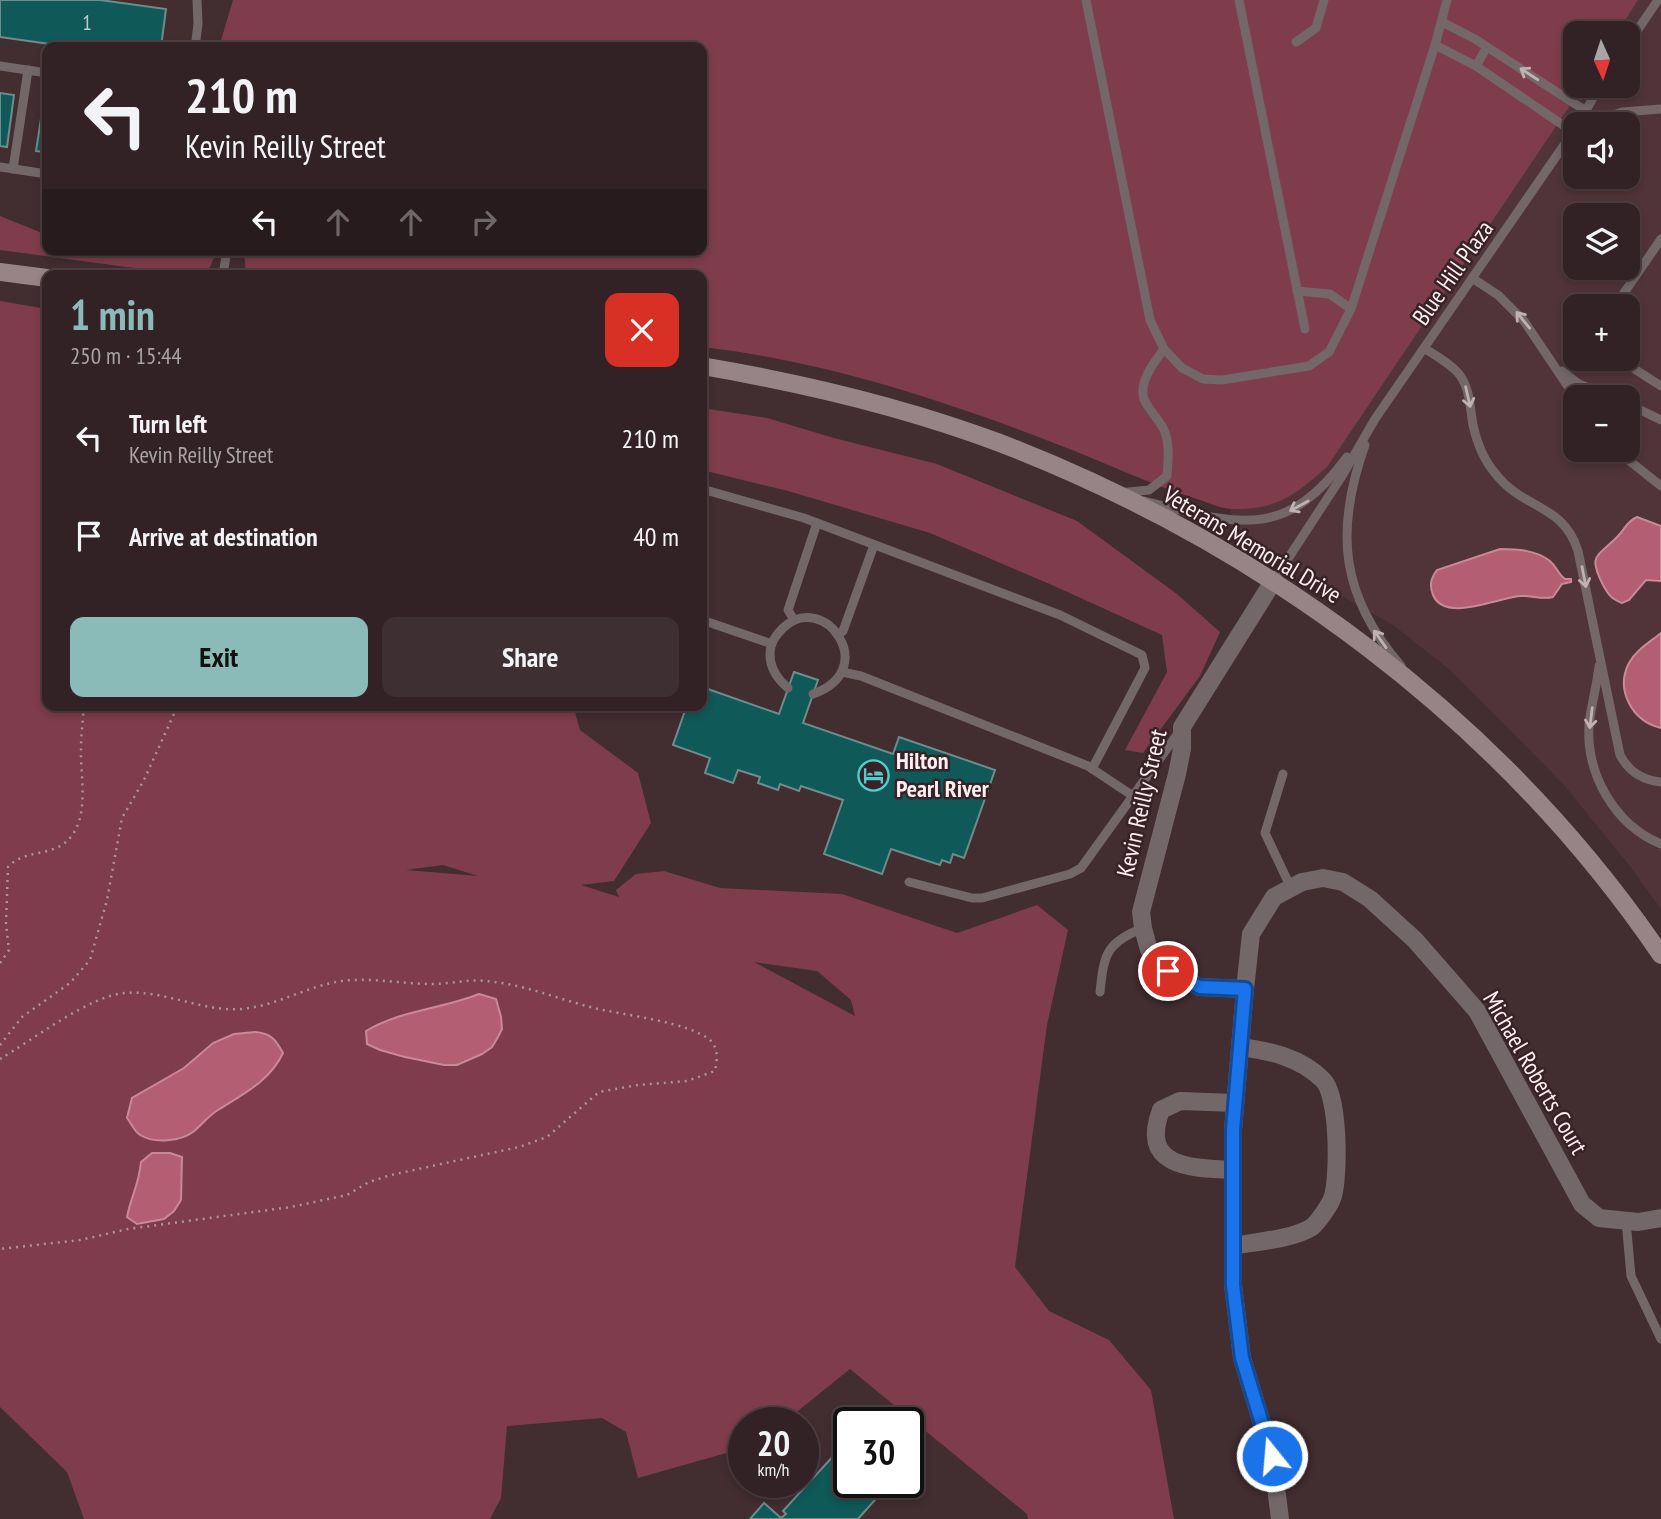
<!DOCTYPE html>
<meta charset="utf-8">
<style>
body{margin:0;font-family:"PT Sans Narrow",sans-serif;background:#3d2f32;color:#f1f3f6;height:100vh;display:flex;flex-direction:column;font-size:26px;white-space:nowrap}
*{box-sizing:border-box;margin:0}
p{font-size:23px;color:#a8a4a7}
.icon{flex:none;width:38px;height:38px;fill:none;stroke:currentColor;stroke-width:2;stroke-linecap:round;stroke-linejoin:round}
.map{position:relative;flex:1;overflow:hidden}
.side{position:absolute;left:42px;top:270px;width:665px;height:441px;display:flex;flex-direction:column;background:#322225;border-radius:14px;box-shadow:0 4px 10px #0003,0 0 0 2px #4d3f42}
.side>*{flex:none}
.banner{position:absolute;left:42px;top:42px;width:665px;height:214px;border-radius:14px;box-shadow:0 4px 10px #0003,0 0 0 2px #4d3f42;background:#322225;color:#f1f3f6;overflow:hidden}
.needle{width:46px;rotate:177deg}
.buttons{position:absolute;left:1563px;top:21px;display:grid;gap:14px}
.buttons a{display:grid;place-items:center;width:77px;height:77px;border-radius:14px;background:#322225;box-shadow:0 4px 10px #0003,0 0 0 2px #4d3f42;font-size:35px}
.speed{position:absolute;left:728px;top:1407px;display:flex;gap:14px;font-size:35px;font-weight:700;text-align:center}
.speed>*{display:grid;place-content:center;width:91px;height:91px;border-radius:50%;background:#322225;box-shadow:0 4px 10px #0003,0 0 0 2px #4d3f42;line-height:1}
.speed small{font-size:18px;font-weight:400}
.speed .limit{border:4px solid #111;border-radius:10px;background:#fff;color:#111}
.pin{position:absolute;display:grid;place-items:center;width:60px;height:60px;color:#fff;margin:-30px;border:4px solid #fff;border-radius:50%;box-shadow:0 2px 7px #0007}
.me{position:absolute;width:77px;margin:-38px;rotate:343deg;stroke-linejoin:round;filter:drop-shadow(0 0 5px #0008)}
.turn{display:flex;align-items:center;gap:24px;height:147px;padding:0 28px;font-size:32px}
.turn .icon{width:91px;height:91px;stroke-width:2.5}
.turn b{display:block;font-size:49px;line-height:60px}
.lanes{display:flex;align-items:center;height:66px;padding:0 28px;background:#0003;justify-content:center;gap:35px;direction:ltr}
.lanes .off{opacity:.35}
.round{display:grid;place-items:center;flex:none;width:74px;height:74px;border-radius:14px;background:#3d2f32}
.overview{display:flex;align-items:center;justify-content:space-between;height:119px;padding:0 28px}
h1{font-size:42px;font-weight:700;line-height:52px;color:#8bbbb9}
.cta{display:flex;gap:14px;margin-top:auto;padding:14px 28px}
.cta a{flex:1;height:80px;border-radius:14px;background:#8bbbb9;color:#111;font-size:28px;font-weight:700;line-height:80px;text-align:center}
.cta a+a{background:#3d2f32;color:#f1f3f6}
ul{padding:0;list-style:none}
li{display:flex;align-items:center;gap:21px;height:98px;padding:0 28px}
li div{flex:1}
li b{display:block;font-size:26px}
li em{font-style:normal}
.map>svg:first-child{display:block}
</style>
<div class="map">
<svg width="1661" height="1519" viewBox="0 0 1661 1519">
<rect width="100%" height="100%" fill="#422d31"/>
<path fill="#503439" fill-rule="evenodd" d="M 1592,0 L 1661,0 L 1661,909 L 1629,865 L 1563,784 L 1450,670 L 1393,625 L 1315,581 L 1233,530 L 1230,504 ZM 1575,33 L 1628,33 L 1628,86 L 1575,86 ZM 1575,124 L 1628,124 L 1628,177 L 1575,177 ZM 1575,215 L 1628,215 L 1628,268 L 1575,268 ZM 1575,306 L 1628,306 L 1628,359 L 1575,359 ZM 1575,397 L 1628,397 L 1628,450 L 1575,450 Z"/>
<g fill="#7f3c4c" fill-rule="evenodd">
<path d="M 233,0 L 1638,0 L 1617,33 L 1575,33 L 1575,86 L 1583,86 L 1327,467 C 1295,495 1277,510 1233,509 C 1222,509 1209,503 1197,499 C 1149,484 1102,461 1054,443 C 940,399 824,361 702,347 L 702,275 L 246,275 L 244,250 L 702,250 L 702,47 L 219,47 Z"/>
<polygon points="0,216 47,235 47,250 214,250 214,258 208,271 199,275 186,275 0,250"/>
<path d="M 0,301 L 47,309 L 47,705 L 573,705 L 580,730 L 638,773 L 651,823 L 614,881 L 581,885 L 619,897 L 616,890 L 636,874 L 664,871 L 720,888 L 842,894 L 957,933 L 1037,905 L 1068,930 L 1047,1025 L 1015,1267 L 1049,1311 L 1109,1340 L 1151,1390 L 1174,1519 L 1028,1519 L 1027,1514 L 850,1369 L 783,1423 L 744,1423 L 744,1448 L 638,1478 L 626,1432 L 602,1418 L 507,1426 L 501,1498 L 490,1519 L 84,1519 L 67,1472 L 0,1407 ZM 443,865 L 478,876 L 406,870 ZM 754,962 L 817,971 L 851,1000 L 855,1016 Z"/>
<polygon points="702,408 767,418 834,438 937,464 1077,521 1177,594 1220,632 1200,676 1143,753 1125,750 1167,672 1162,635 1052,585 930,533 788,491 702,470"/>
</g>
<g fill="#b35e72" stroke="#c98998" stroke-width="2">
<path d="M 1637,517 L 1661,526 L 1661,581 L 1646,580 L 1629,600 L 1622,603 C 1611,599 1608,594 1603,585 C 1587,554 1598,557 1618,536 C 1625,529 1627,521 1637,517 Z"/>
<path d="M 1500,549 C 1517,549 1536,550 1550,561 C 1557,567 1558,574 1565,579 L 1571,579 L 1571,582 L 1562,584 L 1553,597 C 1542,600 1531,595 1520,596 C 1497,598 1445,623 1433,595 C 1429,585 1431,578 1437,570 Z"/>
<path d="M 1661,633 L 1661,728 C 1632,721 1615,690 1629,663 C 1636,650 1650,642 1661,633 Z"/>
<path d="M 479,994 L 496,999 L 501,1017 L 502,1029 L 498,1037 L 492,1047 L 482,1054 L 457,1065 L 444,1065 L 405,1057 L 380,1050 L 367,1044 L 366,1031 C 401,1010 442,1009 479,994 Z"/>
<path d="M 255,1032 C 271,1033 276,1040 283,1053 C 270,1081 243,1094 218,1110 C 208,1116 202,1125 193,1132 C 181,1141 155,1144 140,1135 C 135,1132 131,1123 127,1118 L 132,1098 L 184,1068 L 213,1043 L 234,1034 Z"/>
<path d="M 152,1153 L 170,1153 L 182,1157 L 181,1200 L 174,1211 L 164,1219 L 137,1224 L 127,1217 C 131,1197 139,1184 141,1162 Z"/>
</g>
<g fill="#0f5958" stroke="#6f8c8b" stroke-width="2">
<polygon points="0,0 100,0 166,9 161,47 71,47 0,37"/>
<polygon points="0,93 14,95 7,147 0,146"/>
<polygon points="44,99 47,99 47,152 36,151"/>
<polygon points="794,672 818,680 803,723 893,754 899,737 995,770 964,858 953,854 950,863 942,860 940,865 891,849 882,874 824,854 843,800 801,786 799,791 780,784 778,790 758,783 760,777 738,770 733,783 705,773 710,758 673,745 687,705 702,705 702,687 779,714"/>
<polygon points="847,1441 849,1482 891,1482 858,1519 750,1519 764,1503 781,1518 786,1514 783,1511"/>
</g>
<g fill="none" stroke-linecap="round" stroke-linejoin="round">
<g stroke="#a8969a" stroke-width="2.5" stroke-dasharray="2 5" stroke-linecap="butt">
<path d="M 0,963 L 9,950 L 6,924 L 8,867 C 23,850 50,856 66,842 C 91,820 80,777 81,749 C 81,734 83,720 84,705"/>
<polyline points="0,1045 22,1017 70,983 90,960 107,900 122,818 144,780 178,705"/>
<path d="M 0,1059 C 31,1041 92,994 126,993 C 165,990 202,1012 241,1009 C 280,1006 314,981 354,980 C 380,979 407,984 433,984 C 451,984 468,979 486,981 C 523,984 558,999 594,1008 C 622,1015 691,1022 711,1041 C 719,1050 717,1061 715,1071 L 687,1081 L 638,1085 L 599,1092 L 547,1137 L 519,1147 L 391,1175 L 369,1182 L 347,1195 L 291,1207 L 128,1229 L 80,1240 L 0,1249"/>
</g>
<g stroke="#736769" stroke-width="9">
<polyline points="1086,0 1150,320 1164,349 1182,368 1203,379 1222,380 1309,366 1329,352 1351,309 1435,45 1447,0"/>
<polyline points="1239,0 1305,329"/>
<polyline points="1442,22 1475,39 1586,111"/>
<polyline points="1296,42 1316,28 1324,0"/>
<polyline points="1628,44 1658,0"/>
<polyline points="1435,45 1476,66 1573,132"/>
<polyline points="195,47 198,24 197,0"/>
<polyline points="0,66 47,73"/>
<polyline points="1476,66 1487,47"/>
<polyline points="1578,124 1600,86"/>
<polyline points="1588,124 1622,112 1661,109"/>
<polyline points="0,167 47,174"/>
<polyline points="13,169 28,70"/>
<polyline points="223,275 227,250"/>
<polyline points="1472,278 1498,295 1524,321 1575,397"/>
<polyline points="1297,291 1330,294 1351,309"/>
<polyline points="1615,306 1661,239"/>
<path d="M 1424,348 C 1436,356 1450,363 1459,374 C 1470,388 1470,408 1473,425 C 1477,443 1483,459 1495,473 C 1523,510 1563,503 1578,551 L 1620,755 C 1629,772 1642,780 1661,782"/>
<polyline points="1619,359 1661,386"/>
<polyline points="1562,371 1579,384 1609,397"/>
<polyline points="1628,404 1661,420"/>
<path d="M 1365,445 C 1334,532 1341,596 1401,666"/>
<polyline points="1616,450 1661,486"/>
<polyline points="702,489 804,518 1060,615 1142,655 1145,668 1092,769"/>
<path d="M 1118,493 L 1149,490 L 1167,476 C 1168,461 1170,447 1165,432 C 1160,420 1149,411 1144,399 C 1138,382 1155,361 1164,349"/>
<path d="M 1143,501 C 1235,523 1283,544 1347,457"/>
<polyline points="1274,580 1342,476 1375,419 1575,129"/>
<polyline points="702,620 772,644"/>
<polyline points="794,620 788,610 817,523"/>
<polyline points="839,634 843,631 874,545"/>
<path d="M 1599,666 C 1597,686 1591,705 1589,725 C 1586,775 1615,825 1661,844"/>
<polyline points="842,672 861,676 1088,766 1133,796"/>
<path d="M 788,688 C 775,677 767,664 771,646 C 773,639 778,633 783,628 C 824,589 882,670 813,694"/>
<polyline points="1283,774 1265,833 1291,888"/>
<polyline points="909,882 972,898 982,898 1070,874 1081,868 1179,732"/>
<path d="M 1100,992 C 1104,954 1106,943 1143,928"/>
<polyline points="1626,1221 1631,1276 1661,1339"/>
</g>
<g stroke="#736769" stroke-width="18">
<polyline points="1245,989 1200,987 1168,971 1149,950 1143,928 1141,912 1177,774 1182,749 1182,727 1274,580"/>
<path d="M 1233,1170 C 1192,1168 1139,1168 1161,1110 L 1180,1101 L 1235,1103"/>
<path d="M 1233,1246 C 1254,1242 1294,1239 1312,1227 C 1318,1222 1331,1204 1333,1196 C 1339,1174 1339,1096 1323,1080 C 1300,1057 1270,1051 1240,1047"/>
<polyline points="1280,1519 1272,1456 1242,1358 1233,1285 1233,1130 1245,989 1251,934 1274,897 1302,882 1323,878 1343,882 1370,899 1415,940 1477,1011 1582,1204 1599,1218 1638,1222 1661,1218"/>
</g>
<g stroke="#968487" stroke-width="18">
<polyline points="0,272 47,278"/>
<path d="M 702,366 C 802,383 904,407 1000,443 C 1264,545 1501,720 1661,955"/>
</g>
</g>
<defs><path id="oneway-shaft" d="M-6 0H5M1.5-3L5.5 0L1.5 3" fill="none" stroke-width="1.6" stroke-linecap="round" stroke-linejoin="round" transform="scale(1.75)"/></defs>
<g stroke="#bfb1b4">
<use href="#oneway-shaft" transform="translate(1529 74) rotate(-147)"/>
<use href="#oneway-shaft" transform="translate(1523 320) rotate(-129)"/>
<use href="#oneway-shaft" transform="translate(1468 397) rotate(77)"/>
<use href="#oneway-shaft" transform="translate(1299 506) rotate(151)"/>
<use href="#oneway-shaft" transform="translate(1584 577) rotate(79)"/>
<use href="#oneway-shaft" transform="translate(1380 639) rotate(-125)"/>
<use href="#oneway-shaft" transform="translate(1591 718) rotate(97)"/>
</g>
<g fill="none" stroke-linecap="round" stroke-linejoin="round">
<defs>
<polyline id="route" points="1168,971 1200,987 1245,989 1233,1130 1233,1285 1242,1358 1272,1456"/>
</defs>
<use href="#route" stroke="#114b97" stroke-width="18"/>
<use href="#route" stroke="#1a73e8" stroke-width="12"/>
</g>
<defs>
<symbol id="hotel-ring" viewBox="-11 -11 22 22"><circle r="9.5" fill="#372327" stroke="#53cdcb" stroke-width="1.5"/><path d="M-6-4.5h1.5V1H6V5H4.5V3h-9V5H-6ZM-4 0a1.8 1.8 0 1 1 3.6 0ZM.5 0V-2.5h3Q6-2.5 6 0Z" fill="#53cdcb"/></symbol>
</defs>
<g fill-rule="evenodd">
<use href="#hotel-ring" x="856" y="758" width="35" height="35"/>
</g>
<g text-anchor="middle" stroke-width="5" stroke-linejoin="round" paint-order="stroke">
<g font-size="21" fill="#c2c9cb">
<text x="87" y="30">1</text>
</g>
<g font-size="24" fill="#fdeef1" stroke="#372327">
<text transform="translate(1453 273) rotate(-55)" y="8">Blue Hill Plaza</text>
<text transform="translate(1252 545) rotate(31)" y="8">Veterans Memorial Drive</text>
<text transform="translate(1142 803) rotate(-77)" y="8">Kevin Reilly Street</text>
<text transform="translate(1535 1073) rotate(60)" y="8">Michael Roberts Court</text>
</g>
<g font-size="24" font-weight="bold" fill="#fdeef1" stroke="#372327" text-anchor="start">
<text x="896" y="769">Hilton<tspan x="896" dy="28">Pearl River</tspan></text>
</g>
</g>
</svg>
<div class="buttons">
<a><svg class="needle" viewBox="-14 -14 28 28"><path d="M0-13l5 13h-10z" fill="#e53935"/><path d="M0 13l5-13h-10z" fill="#a8a4a7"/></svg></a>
<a><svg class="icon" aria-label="sound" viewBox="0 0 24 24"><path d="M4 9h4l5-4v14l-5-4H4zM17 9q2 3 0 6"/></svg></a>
<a><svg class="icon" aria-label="layers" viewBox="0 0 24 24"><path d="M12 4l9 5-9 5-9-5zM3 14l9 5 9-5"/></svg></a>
<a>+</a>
<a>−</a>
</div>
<div class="speed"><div>20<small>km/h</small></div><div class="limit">30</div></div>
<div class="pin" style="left:1168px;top:971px;background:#d93025"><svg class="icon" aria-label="arrive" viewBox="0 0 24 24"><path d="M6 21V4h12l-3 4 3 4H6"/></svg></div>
<svg class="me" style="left:1272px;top:1456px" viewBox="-20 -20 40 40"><circle r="17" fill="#1a73e8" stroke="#fff" stroke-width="3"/><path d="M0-11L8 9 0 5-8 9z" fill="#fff"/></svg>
<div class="banner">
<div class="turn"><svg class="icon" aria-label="left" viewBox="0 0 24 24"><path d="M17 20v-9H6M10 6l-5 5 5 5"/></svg><div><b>210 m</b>Kevin Reilly Street</div></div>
<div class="lanes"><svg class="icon" aria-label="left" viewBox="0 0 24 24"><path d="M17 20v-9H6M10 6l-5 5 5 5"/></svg><svg class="icon off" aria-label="ahead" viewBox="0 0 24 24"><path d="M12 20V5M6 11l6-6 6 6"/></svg><svg class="icon off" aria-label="ahead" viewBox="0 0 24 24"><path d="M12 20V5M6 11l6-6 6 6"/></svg><svg class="icon off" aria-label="right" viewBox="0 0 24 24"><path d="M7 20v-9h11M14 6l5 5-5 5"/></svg></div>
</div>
<section class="side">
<div class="overview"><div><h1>1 min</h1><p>250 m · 15:44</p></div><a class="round" style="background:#d93025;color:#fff"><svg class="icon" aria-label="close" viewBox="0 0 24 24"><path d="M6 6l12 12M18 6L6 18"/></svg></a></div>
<ul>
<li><svg class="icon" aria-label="left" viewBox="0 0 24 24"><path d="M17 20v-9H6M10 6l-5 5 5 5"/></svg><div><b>Turn left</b><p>Kevin Reilly Street</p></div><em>210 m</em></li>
<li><svg class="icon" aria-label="arrive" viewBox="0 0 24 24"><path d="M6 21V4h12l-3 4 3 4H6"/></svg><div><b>Arrive at destination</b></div><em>40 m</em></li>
</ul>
<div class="cta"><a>Exit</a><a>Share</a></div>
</section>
</div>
